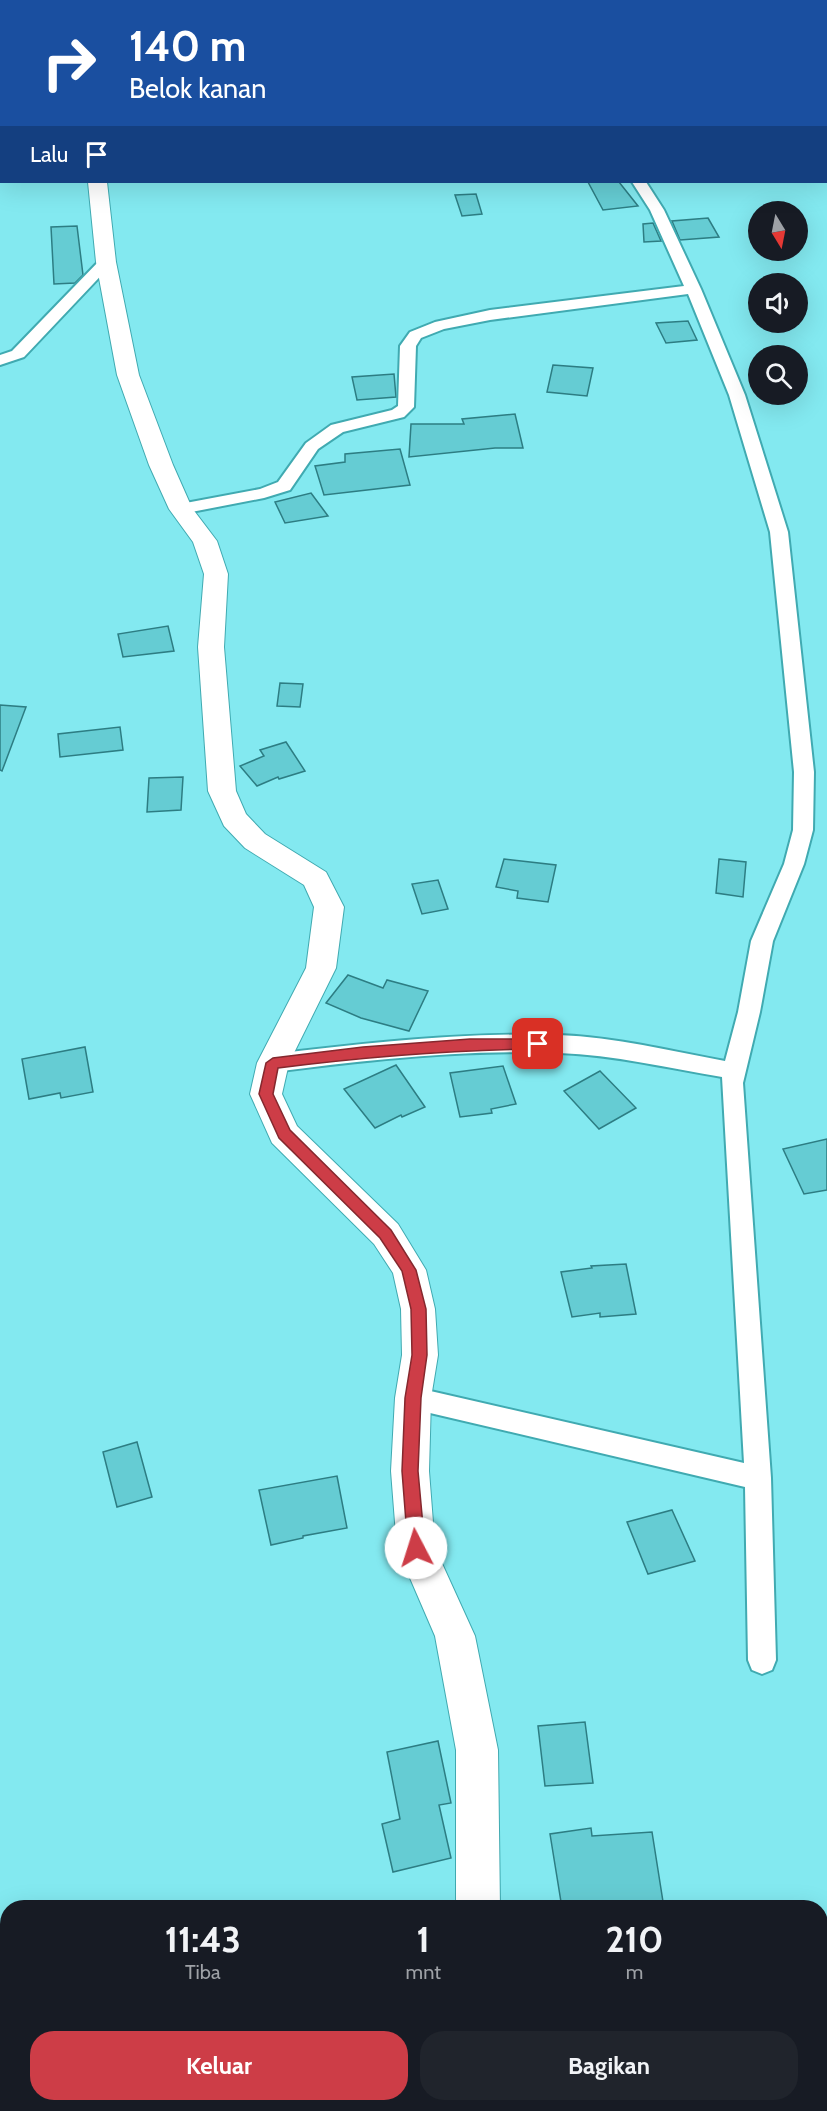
<!DOCTYPE html>
<html lang="id">
<style>
body{margin:0;font-family:Cabin,sans-serif;background:#20242c;color:#f1f3f6;height:100vh;display:flex;flex-direction:column;font-size:22px;white-space:nowrap}
*{box-sizing:border-box;margin:0}
p{font-size:20px;color:#9ea1a6}
.icon{flex:none;width:33px;height:33px;fill:none;stroke:currentColor;stroke-width:2;stroke-linecap:round;stroke-linejoin:round}
.map{position:relative;flex:1;overflow:hidden}
.details{position:absolute;left:0px;top:1900px;width:828px;height:212px;display:flex;flex-direction:column;background:#171b24;border-radius:24px 24px 0 0;box-shadow:0 6px 24px #0002}
.details>*{flex:none}
.hud{position:absolute;left:0px;top:0px;width:828px;height:183px;box-shadow:0 6px 24px #0002;background:#1a4fa0;color:#fff;overflow:hidden}
.needle{width:39px;rotate:170deg}
.controls{position:absolute;left:748px;top:201px;display:grid;gap:12px}
.controls a{display:grid;place-items:center;width:60px;height:60px;border-radius:50%;background:#171b24;box-shadow:0 6px 24px #0002;font-size:30px}
.pin{position:absolute;display:grid;place-items:center;width:51px;height:51px;color:#fff;margin:-26px;border-radius:12px;box-shadow:0 3px 9px #0006}
.me{position:absolute;width:66px;margin:-33px;rotate:355deg;stroke-linejoin:round;filter:drop-shadow(0 0 4px #0008)}
.turn{display:flex;align-items:center;gap:21px;height:126px;padding:0 30px;font-size:27px}
.turn .icon{width:78px;height:78px;stroke-width:2.5}
.turn b{display:block;font-size:42px;line-height:51px}
.then{display:flex;align-items:center;height:57px;padding:0 30px;background:#0003;gap:12px;font-size:22px}
.eta{display:flex;justify-content:space-evenly;align-items:center;height:102px;text-align:center}
.eta b{font-size:36px;font-weight:700;line-height:42px}
.action{display:flex;gap:12px;margin-top:auto;padding:12px 30px}
.action a{flex:1;height:69px;border-radius:24px;background:#cd3d47;color:#fff;font-size:24px;font-weight:700;line-height:69px;text-align:center}
.action a+a{background:#20242c;color:#f1f3f6}
.map>svg:first-child{display:block}
</style>
<div class="map">
<svg width="827" height="2111" viewBox="0 0 827 2111">
<rect width="100%" height="100%" fill="#83e9f0"/>
<g fill="#65ccd3" stroke="#2d7d83" stroke-width="1.5">
<polygon points="588,182 619,182 638,206 603,210"/>
<polygon points="476,194 482,214 462,216 455,195"/>
<polygon points="708,218 719,237 680,240 672,221"/>
<polygon points="653,223 661,241 644,242 643,224"/>
<polygon points="77,226 83,275 75,283 54,284 51,227"/>
<polygon points="688,321 697,340 666,343 656,323"/>
<polygon points="553,365 593,368 587,396 547,392"/>
<polygon points="394,374 396,397 357,400 352,377"/>
<polygon points="515,414 523,448 495,448 409,457 411,424 464,424 462,419"/>
<polygon points="400,449 410,485 324,495 315,466 345,462 345,454"/>
<polygon points="311,493 328,516 285,523 275,502"/>
<polygon points="168,626 174,651 123,657 118,634"/>
<polygon points="280,683 303,684 300,707 277,706"/>
<polygon points="0,705 26,707 2,771 0,770"/>
<polygon points="120,727 123,750 60,757 58,734"/>
<polygon points="286,742 305,771 279,779 278,777 257,786 240,766 264,756 260,750"/>
<polygon points="183,777 181,810 147,812 149,778"/>
<polygon points="504,859 556,865 548,902 517,898 518,891 496,887"/>
<polygon points="719,859 746,862 743,897 716,893"/>
<polygon points="438,880 448,909 422,914 412,884"/>
<polygon points="348,975 383,988 387,980 428,991 409,1031 361,1018 326,1003"/>
<polygon points="85,1047 93,1092 61,1098 60,1093 29,1099 22,1059"/>
<polygon points="396,1065 425,1107 402,1117 401,1115 375,1128 344,1089"/>
<polygon points="503,1066 516,1104 491,1109 492,1113 460,1117 450,1073"/>
<polygon points="600,1071 636,1108 599,1129 564,1091"/>
<polygon points="827,1139 827,1190 804,1194 783,1149"/>
<polygon points="626,1264 636,1314 600,1317 600,1313 572,1317 561,1272 592,1268 591,1266"/>
<polygon points="137,1442 152,1497 117,1507 103,1452"/>
<polygon points="337,1476 347,1528 303,1536 303,1538 271,1545 259,1490"/>
<polygon points="672,1510 695,1561 648,1574 627,1522"/>
<polygon points="585,1722 593,1783 545,1786 538,1726"/>
<polygon points="438,1741 451,1803 439,1805 451,1858 393,1872 382,1824 400,1819 387,1752"/>
<polygon points="591,1828 592,1836 652,1832 664,1908 562,1908 550,1834"/>
</g>
<g fill="none" stroke-linecap="round" stroke-linejoin="round">
<defs>
<g id="street">
<polygon points="363,0 375,0 362,2"/>
<polygon points="759,0 771,0 772,2 760,2"/>
<rect x="826" y="83" width="1" height="8"/>
<path d="M 632,182 L 646,182 L 664,210 L 701,289 L 745,395 L 788,532 L 814,772 L 813,830 L 804,864 L 773,941 L 760,1012 L 743,1083 L 771,1478 L 776,1660 L 772,1670 L 762,1674 L 752,1670 L 748,1660 L 745,1487 L 413,1409 L 404,1406 L 400,1398 L 404,1390 L 413,1387 L 744,1463 L 722,1077 C 668,1068 614,1055 559,1053 C 464,1049 367,1060 273,1072 L 265,1069 L 262,1063 L 265,1057 L 273,1054 C 368,1043 463,1032 559,1035 C 615,1037 671,1051 725,1061 L 738,1012 L 751,941 L 784,864 L 793,830 L 794,772 L 770,532 L 729,395 L 688,294 L 490,320 L 444,329 L 421,338 L 416,346 L 414,407 L 404,417 L 343,432 L 318,449 L 290,490 L 264,498 L 181,514 L 175,513 L 172,509 L 175,505 L 260,489 L 278,482 L 306,443 L 331,425 L 392,410 L 398,406 L 400,346 L 410,332 L 435,322 L 490,310 L 684,286 L 650,210 Z"/>
<polygon points="106,258 113,262 111,265 24,357 0,365 0,355 12,351 101,259"/>
</g>
<g id="secondary">
<rect x="0" y="89" width="2" height="11"/>
<polygon points="88,182 107,182 116,262 139,375 173,465 192,508 217,541 228,574 224,647 236,791 246,814 265,834 326,872 344,907 336,968 289,1063 282,1094 297,1126 398,1224 426,1270 435,1309 438,1355 431,1398 429,1471 435,1548 475,1636 498,1750 500,1908 456,1908 456,1750 435,1636 397,1548 391,1471 395,1398 402,1355 401,1309 393,1273 374,1244 272,1143 250,1094 257,1063 306,968 314,907 304,885 245,848 224,826 208,791 198,647 204,574 193,542 169,509 149,465 117,375 96,262"/>
<rect x="439" y="2104" width="46" height="7"/>
</g>
</defs>
<use href="#street" stroke="#40aab1" stroke-width="4"/>
<use href="#secondary" stroke="#40aab1" stroke-width="2"/>
<use href="#street" fill="#fff" fill-rule="evenodd"/>
<use href="#secondary" fill="#fff" fill-rule="evenodd"/>
</g>
<path fill="#cd3d47" stroke="#85282e" stroke-width="1.5" d="M 470,1039 L 538,1039 L 544,1044 L 538,1049 C 451,1050 365,1057 278,1068 L 273,1094 L 290,1130 L 391,1230 L 416,1270 L 426,1309 L 427,1355 L 421,1398 L 418,1471 L 425,1548 L 422,1554 L 416,1556 L 410,1554 L 408,1548 L 402,1471 L 405,1398 L 412,1355 L 411,1309 L 402,1271 L 380,1238 L 279,1138 L 259,1094 L 266,1063 L 273,1058 L 363,1047 Z"/>
</svg>
<div class="controls">
<a><svg class="needle" viewBox="-14 -14 28 28"><path d="M0-13l5 13h-10z" fill="#e53935"/><path d="M0 13l5-13h-10z" fill="#9ea1a6"/></svg></a>
<a><svg class="icon" aria-label="sound" viewBox="0 0 24 24"><path d="M4 9h4l5-4v14l-5-4H4zM17 9q2 3 0 6"/></svg></a>
<a><svg class="icon" aria-label="search" viewBox="0 0 24 24"><circle cx="10" cy="10" r="6"/><path d="M15 15l6 6"/></svg></a>
</div>
<div class="pin" style="left:538px;top:1044px;background:#d93025"><svg class="icon" aria-label="arrive" viewBox="0 0 24 24"><path d="M6 21V4h12l-3 4 3 4H6"/></svg></div>
<svg class="me" style="left:416px;top:1548px" viewBox="-20 -20 40 40"><circle r="19" fill="#fff"/><path d="M0-13L10 11 0 6-10 11z" fill="#cd3d47"/></svg>
<div class="hud">
<div class="turn"><svg class="icon" aria-label="right" viewBox="0 0 24 24"><path d="M7 20v-9h11M14 6l5 5-5 5"/></svg><div><b>140 m</b>Belok kanan</div></div>
<div class="then">Lalu<svg class="icon" aria-label="arrive" viewBox="0 0 24 24"><path d="M6 21V4h12l-3 4 3 4H6"/></svg></div>
</div>
<section class="details">
<div class="eta">
<div><b>11:43</b><p>Tiba</p></div>
<div><b>1</b><p>mnt</p></div>
<div><b>210</b><p>m</p></div>
</div>
<div class="action"><a>Keluar</a><a>Bagikan</a></div>
</section>
</div>
